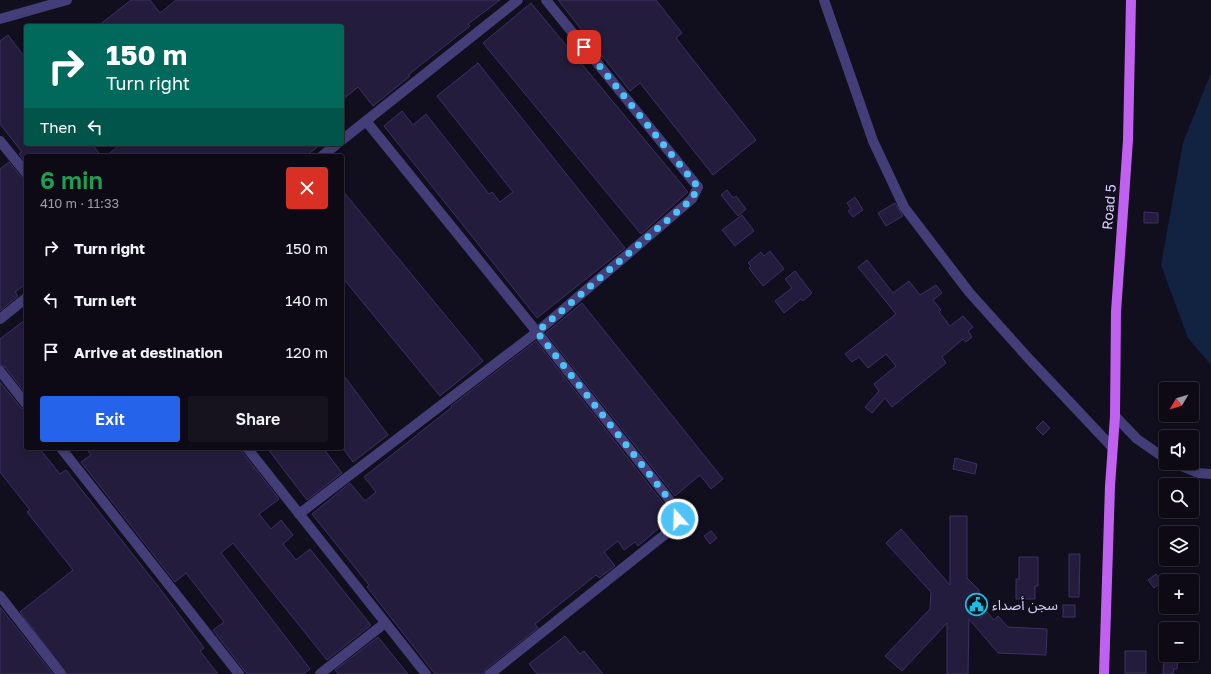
<!DOCTYPE html>
<meta charset="utf-8">
<style>
body{margin:0;font-family:"Golos Text","Noto Sans Arabic",sans-serif;background:#16131f;color:#f1f3f6;height:100vh;display:flex;flex-direction:column;font-size:15px;white-space:nowrap}
*{box-sizing:border-box;margin:0}
p{font-size:13px;color:#9a9aa1}
.icon{flex:none;width:22px;height:22px;fill:none;stroke:currentColor;stroke-width:2;stroke-linecap:round;stroke-linejoin:round}
.map{position:relative;flex:1;overflow:hidden}
.sheet{position:absolute;left:24px;top:154px;width:320px;height:296px;display:flex;flex-direction:column;background:#0d0a16;border-radius:4px;box-shadow:0 2px 6px #0003,0 0 0 1px #2d2b35}
.sheet>*{flex:none}
.hud{position:absolute;left:24px;top:24px;width:320px;height:122px;border-radius:4px;box-shadow:0 2px 6px #0003,0 0 0 1px #2d2b35;background:#00695c;color:#fff;overflow:hidden}
.needle{width:26px;rotate:232deg}
.buttons{position:absolute;left:1159px;top:382px;display:grid;gap:8px}
.buttons a{display:grid;place-items:center;width:40px;height:40px;border-radius:4px;background:#0d0a16;box-shadow:0 2px 6px #0003,0 0 0 1px #2d2b35;font-size:20px}
.pin{position:absolute;display:grid;place-items:center;width:34px;height:34px;color:#fff;margin:-17px;border-radius:8px;box-shadow:0 2px 6px #0006}
.me{position:absolute;width:44px;margin:-22px;rotate:340deg;stroke-linejoin:round;filter:drop-shadow(0 0 3px #0008)}
.turn{display:flex;align-items:center;gap:14px;height:84px;padding:0 16px;font-size:18px}
.turn .icon{width:52px;height:52px;stroke-width:2.5}
.turn b{display:block;font-size:28px;line-height:34px}
.then{display:flex;align-items:center;height:38px;padding:0 16px;background:#0003;gap:8px;font-size:15px}
.round{display:grid;place-items:center;flex:none;width:42px;height:42px;border-radius:4px;background:#16131f}
.headline{display:flex;align-items:center;justify-content:space-between;height:68px;padding:0 16px}
h1{font-size:24px;font-weight:600;line-height:30px;color:#1e9e55}
.cta{display:flex;gap:8px;margin-top:auto;padding:8px 16px}
.cta a{flex:1;height:46px;border-radius:4px;background:#2563eb;color:#fff;font-size:16px;font-weight:600;line-height:46px;text-align:center}
.cta a+a{background:#16131f;color:#f1f3f6}
ul{padding:0;list-style:none}
li{display:flex;align-items:center;gap:12px;height:52px;padding:0 16px}
li div{flex:1}
li b{display:block;font-size:15px}
li em{font-style:normal}
.map>svg:first-child{display:block}
</style>
<div class="map">
<svg width="1211" height="674" viewBox="0 0 1211 674">
<rect width="100%" height="100%" fill="#110e1d"/>
<polygon fill="#122341" points="1211,73 1211,365 1188,338 1161,265 1183,143"/>
<g fill="#241c3c" stroke="#3e3065">
<polygon points="131,0 150,0 160,13 176,0 500,0 468,24 470,26 408,75 410,76 373,106 358,87 342,100 342,26 98,26"/>
<polygon points="558,0 656,0 682,33 676,38 756,140 713,175 640,83 630,91"/>
<polygon points="531,3 688,192 641,234 483,43"/>
<polygon points="8,35 26,59 26,144 92,144 101,156 26,156 26,163 19,154 22,152 0,124 0,41"/>
<polygon points="478,63 625,248 537,318 384,126 402,111 413,125 426,114 489,194 492,192 500,202 513,192 437,96"/>
<polygon points="121,144 321,144 306,156 106,156"/>
<polygon points="9,162 21,177 26,179 26,284 15,292 18,296 0,311 0,169"/>
<polygon points="342,190 483,361 440,396 342,277"/>
<polygon points="727,190 733,198 736,196 746,209 738,216 721,195"/>
<polygon points="855,197 863,210 853,217 848,211 851,209 847,203"/>
<polygon points="895,203 903,216 886,226 878,213"/>
<polygon points="1144,212 1158,213 1158,223 1144,223"/>
<polygon points="742,215 754,231 735,246 722,230"/>
<polygon points="770,251 784,269 763,286 749,268 751,266 748,263 761,252 764,256"/>
<polygon points="867,260 893,293 909,281 920,295 936,285 942,293 933,300 941,310 939,312 950,326 963,316 973,327 968,331 972,337 966,342 963,339 942,357 946,363 892,407 885,398 872,413 865,407 879,391 874,384 896,366 886,354 868,368 859,357 852,362 845,354 896,314 858,267"/>
<polygon points="795,271 812,293 803,301 801,299 784,313 775,301 792,288 785,279"/>
<polygon points="582,303 723,479 711,489 700,475 675,496 546,333"/>
<polygon points="26,319 26,394 5,367 0,365 0,339"/>
<polygon points="536,341 664,504 670,513 671,518 638,546 635,542 624,550 618,541 604,552 615,566 599,578 596,575 535,624 538,628 486,669 484,674 435,674 367,587 369,585 312,514 350,483 365,501 376,492 364,477 452,407 451,406"/>
<polygon points="342,373 388,435 353,462 342,447"/>
<polygon points="0,382 21,408 26,410 26,448 39,448 60,474 66,470 161,590 204,648 200,651 218,674 67,674 20,612 73,570 27,512 30,510 0,472"/>
<polygon points="1043,421 1050,428 1043,435 1036,428"/>
<polygon points="86,448 241,448 242,452 279,499 259,514 271,529 281,520 293,535 283,544 296,560 310,549 370,624 370,626 327,660 233,543 221,553 310,669 304,674 247,674 213,630 224,622 186,573 175,582 81,462 91,455"/>
<polygon points="267,448 323,448 342,473 307,500"/>
<polygon points="955,458 977,464 975,474 953,469"/>
<polygon points="950,516 967,516 967,578 979,590 980,618 987,612 994,620 998,616 1008,627 1047,629 1046,655 998,653 969,619 968,674 947,674 947,623 902,671 885,656 930,609 931,592 886,543 901,529 950,585"/>
<polygon points="711,531 717,538 710,544 704,536"/>
<polygon points="1069,554 1080,554 1079,597 1069,597"/>
<polygon points="1019,557 1038,557 1038,586 1035,586 1035,599 1016,599 1016,579 1019,579"/>
<polygon points="1156,574 1162,582 1154,588 1148,580"/>
<rect x="1063" y="605" width="12" height="12"/>
<polygon points="0,607 53,674 0,674"/>
<polygon points="565,636 580,654 584,651 603,674 537,674 529,664"/>
<polygon points="378,637 408,674 338,674 335,670"/>
<rect x="1125" y="651" width="21" height="22"/>
<polygon points="1164,655 1178,655 1177,669 1174,669 1173,674 1163,674"/>
</g>
<g fill="none" stroke-linecap="round" stroke-linejoin="round">
<g stroke="#433e77" stroke-width="10">
<polyline points="824,0 873,141 904,207 969,292 1030,360 1112,447"/>
<polyline points="0,19 67,0"/>
<polyline points="366,121 537,332 676,508 678,519 673,528 490,674"/>
<polyline points="342,140 518,0"/>
<polyline points="0,141 26,173"/>
<polyline points="322,156 337,144"/>
<polyline points="0,319 26,298"/>
<polyline points="0,371 26,404"/>
<polyline points="1115,416 1137,439 1166,459"/>
<polyline points="61,448 239,674"/>
<polyline points="247,448 426,674"/>
<polyline points="1174,463 1198,473 1211,474"/>
<polyline points="299,514 537,332 692,199 698,187 546,0"/>
<polyline points="0,596 61,674"/>
<polyline points="320,674 385,623"/>
</g>
<polyline stroke="#c161ef" stroke-width="10" points="1104,674 1110,486 1115,416 1116,312 1128,140 1131,0"/>
</g>
<g fill="none" stroke-linecap="round" stroke-linejoin="round">
<polyline stroke="#4fc3f7" stroke-width="7" stroke-dasharray="0 12.6" points="584,47 698,187 692,199 537,332 676,508 678,519"/>
</g>
<defs>
<symbol id="civic-ring" viewBox="-11 -11 22 22"><circle r="9.5" fill="#110e1d" stroke="#17bfde" stroke-width="1.5"/><path d="M-.6-6.5H3V-4.5H.6V-3L4-1V1h2V6H-6V1h2V-1L-.6-3ZM-1.2 2.5V6h2.4V2.5Z" fill="#17bfde"/></symbol>
</defs>
<g fill-rule="evenodd">
<use href="#civic-ring" x="964" y="592" width="25" height="25"/>
</g>
<g text-anchor="middle" stroke-width="3" stroke-linejoin="round" paint-order="stroke">
<g font-size="14" fill="#d6cffa" stroke="#110e1d">
<text transform="translate(1109 207) rotate(-85)" y="5">Road 5</text>
</g>
<g font-size="14" fill="#d6cffa" stroke="#110e1d" text-anchor="start">
<text x="992" y="610">سجن أصداء</text>
</g>
</g>
</svg>
<div class="buttons">
<a><svg class="needle" viewBox="-14 -14 28 28"><path d="M0-13l5 13h-10z" fill="#e53935"/><path d="M0 13l5-13h-10z" fill="#9a9aa1"/></svg></a>
<a><svg class="icon" aria-label="sound" viewBox="0 0 24 24"><path d="M4 9h4l5-4v14l-5-4H4zM17 9q2 3 0 6"/></svg></a>
<a><svg class="icon" aria-label="search" viewBox="0 0 24 24"><circle cx="10" cy="10" r="6"/><path d="M15 15l6 6"/></svg></a>
<a><svg class="icon" aria-label="layers" viewBox="0 0 24 24"><path d="M12 4l9 5-9 5-9-5zM3 14l9 5 9-5"/></svg></a>
<a>+</a>
<a>−</a>
</div>
<div class="pin" style="left:584px;top:47px;background:#d93025"><svg class="icon" aria-label="arrive" viewBox="0 0 24 24"><path d="M6 21V4h12l-3 4 3 4H6"/></svg></div>
<svg class="me" style="left:678px;top:519px" viewBox="-20 -20 40 40"><circle r="17" fill="#4fc3f7" stroke="#fff" stroke-width="3"/><path d="M0-11L8 9 0 5-8 9z" fill="#fff"/></svg>
<div class="hud">
<div class="turn"><svg class="icon" aria-label="right" viewBox="0 0 24 24"><path d="M7 20v-9h11M14 6l5 5-5 5"/></svg><div><b>150 m</b>Turn right</div></div>
<div class="then">Then<svg class="icon" aria-label="left" viewBox="0 0 24 24"><path d="M17 20v-9H6M10 6l-5 5 5 5"/></svg></div>
</div>
<section class="sheet">
<div class="headline"><div><h1>6 min</h1><p>410 m · 11:33</p></div><a class="round" style="background:#d93025;color:#fff"><svg class="icon" aria-label="close" viewBox="0 0 24 24"><path d="M6 6l12 12M18 6L6 18"/></svg></a></div>
<ul>
<li><svg class="icon" aria-label="right" viewBox="0 0 24 24"><path d="M7 20v-9h11M14 6l5 5-5 5"/></svg><div><b>Turn right</b></div><em>150 m</em></li>
<li><svg class="icon" aria-label="left" viewBox="0 0 24 24"><path d="M17 20v-9H6M10 6l-5 5 5 5"/></svg><div><b>Turn left</b></div><em>140 m</em></li>
<li><svg class="icon" aria-label="arrive" viewBox="0 0 24 24"><path d="M6 21V4h12l-3 4 3 4H6"/></svg><div><b>Arrive at destination</b></div><em>120 m</em></li>
</ul>
<div class="cta"><a>Exit</a><a>Share</a></div>
</section>
</div>
